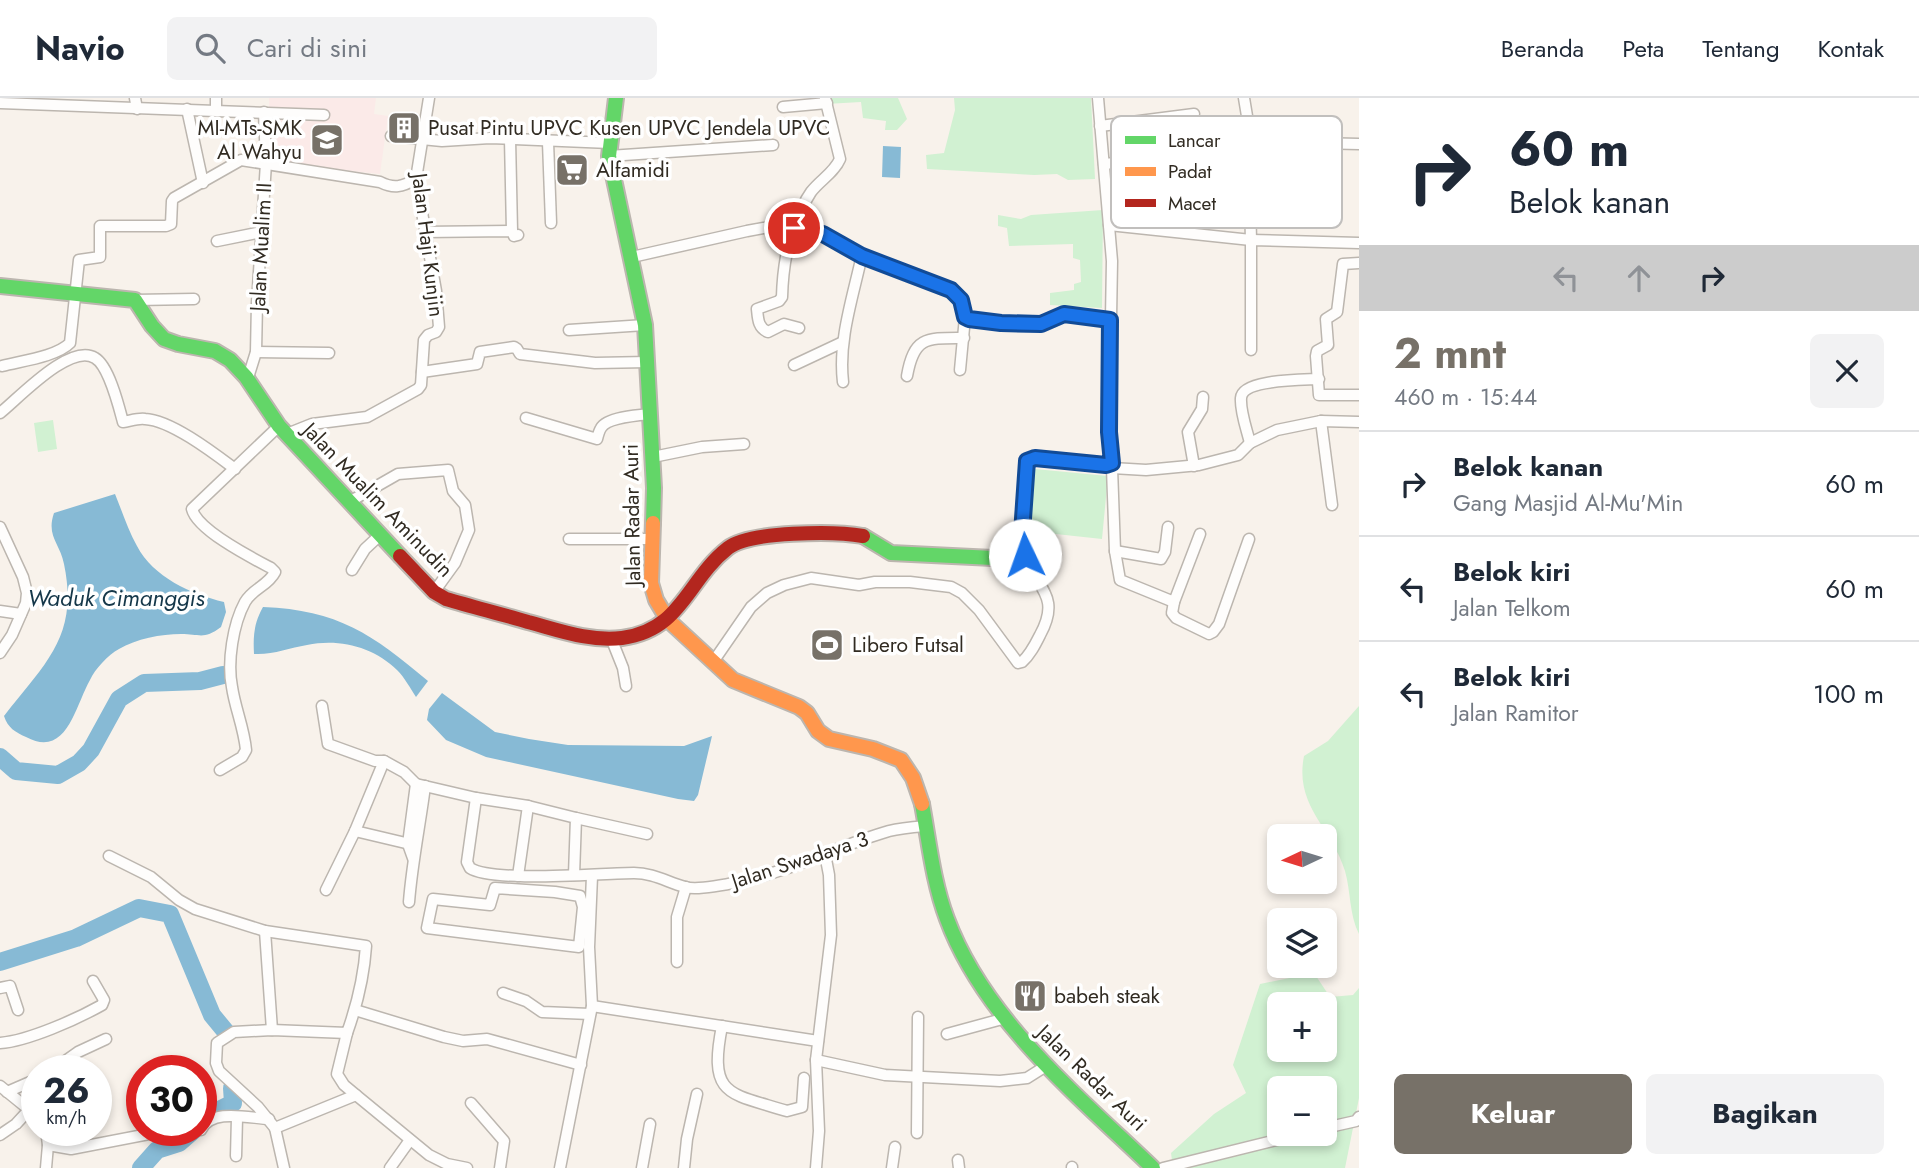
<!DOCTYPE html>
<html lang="id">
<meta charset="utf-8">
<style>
body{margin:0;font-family:Jost,sans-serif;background:#f2f2f3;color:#1f2937;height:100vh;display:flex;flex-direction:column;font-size:26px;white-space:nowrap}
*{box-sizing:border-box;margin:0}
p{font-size:23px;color:#747a83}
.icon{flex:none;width:38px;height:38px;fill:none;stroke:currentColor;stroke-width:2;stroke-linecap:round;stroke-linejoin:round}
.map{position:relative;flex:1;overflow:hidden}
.side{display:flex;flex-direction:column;background:#fff;width:560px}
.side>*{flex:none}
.guide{background:#fff;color:#1f2937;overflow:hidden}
.needle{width:46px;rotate:266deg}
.controls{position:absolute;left:1267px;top:726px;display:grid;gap:14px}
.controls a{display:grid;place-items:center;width:70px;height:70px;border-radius:10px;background:#fff;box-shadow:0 4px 10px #0003;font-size:35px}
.speed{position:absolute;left:21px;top:957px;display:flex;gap:14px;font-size:35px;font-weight:700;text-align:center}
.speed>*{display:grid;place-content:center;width:91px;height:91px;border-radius:50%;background:#fff;box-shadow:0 4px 10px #0003;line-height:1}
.speed small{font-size:18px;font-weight:400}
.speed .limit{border:10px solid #d22;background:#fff;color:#111}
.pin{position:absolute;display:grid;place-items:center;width:60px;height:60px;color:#fff;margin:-30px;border:4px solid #fff;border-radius:50%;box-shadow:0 2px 7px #0007}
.me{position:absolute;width:77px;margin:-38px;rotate:357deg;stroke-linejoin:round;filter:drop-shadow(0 0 5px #0008)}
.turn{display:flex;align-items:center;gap:24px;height:147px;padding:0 35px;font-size:32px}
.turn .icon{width:91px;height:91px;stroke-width:2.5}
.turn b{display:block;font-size:49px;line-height:60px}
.lanes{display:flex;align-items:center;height:66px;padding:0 35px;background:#0003;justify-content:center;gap:35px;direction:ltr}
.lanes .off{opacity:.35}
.round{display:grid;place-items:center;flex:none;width:74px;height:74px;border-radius:10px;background:#f2f2f3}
.headline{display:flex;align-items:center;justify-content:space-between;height:119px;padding:0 35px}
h1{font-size:42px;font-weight:700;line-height:52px;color:#777168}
.action{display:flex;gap:14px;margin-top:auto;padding:14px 35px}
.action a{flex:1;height:80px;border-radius:10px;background:#777168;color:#fff;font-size:28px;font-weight:700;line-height:80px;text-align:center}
.action a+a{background:#f2f2f3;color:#1f2937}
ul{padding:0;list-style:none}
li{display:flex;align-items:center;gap:21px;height:105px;padding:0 35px;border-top:2px solid #e0e1e3}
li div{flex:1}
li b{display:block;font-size:26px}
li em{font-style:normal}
header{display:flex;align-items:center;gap:42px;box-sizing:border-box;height:98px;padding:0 35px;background:#fff;border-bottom:2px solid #e0e1e3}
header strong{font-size:33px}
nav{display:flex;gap:38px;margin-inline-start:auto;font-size:24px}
.search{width:490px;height:63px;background:#f2f2f3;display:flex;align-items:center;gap:18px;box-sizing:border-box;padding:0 24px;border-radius:10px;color:#747a83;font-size:26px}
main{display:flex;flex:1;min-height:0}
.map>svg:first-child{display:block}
</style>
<header>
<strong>Navio</strong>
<div class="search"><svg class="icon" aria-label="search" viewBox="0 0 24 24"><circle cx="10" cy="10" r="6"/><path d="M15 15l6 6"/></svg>Cari di sini</div>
<nav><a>Beranda</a><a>Peta</a><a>Tentang</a><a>Kontak</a></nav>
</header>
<main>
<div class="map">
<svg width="1359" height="1070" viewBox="0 0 1359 1070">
<rect width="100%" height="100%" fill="#f8f2eb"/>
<polygon fill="#fbeae8" points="269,0 376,0 374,16 388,18 380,76 270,65"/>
<g fill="#d1f1d2" fill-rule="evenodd">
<polygon points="826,0 898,0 907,21 897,32 885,32 886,23 863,20 861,4 826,6"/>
<polygon points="954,0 1091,0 1095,81 1068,82 1057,76 1034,77 927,71 926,57 944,55 955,12"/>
<polygon points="1103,112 1102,210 1050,207 1050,195 1074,192 1074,186 1081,184 1080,162 1073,160 1073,146 1009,148 1007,130 998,128 998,117 1021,121 1031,117"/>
<polygon points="53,322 57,351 38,354 34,325"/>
<polygon points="1035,371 1108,378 1102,441 1028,433"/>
<path d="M 1359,608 L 1359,836 C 1349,816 1351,794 1345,773 C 1332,730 1294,708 1304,658 L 1328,643 Z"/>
<path d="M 1314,875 L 1330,899 L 1353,897 L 1359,890 L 1359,1000 L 1345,1070 L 1173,1070 L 1171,1055 L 1214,1016 L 1246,995 L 1233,967 L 1260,886 ZM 1279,906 L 1325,906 L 1325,952 L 1279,952 ZM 1279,990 L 1325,990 L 1325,1036 L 1279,1036 Z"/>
</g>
<g fill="#87bad5">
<polygon points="883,48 901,49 900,80 882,79"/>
<path d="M 115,396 C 122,413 128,432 137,448 C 153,479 191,496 224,504 L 226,514 L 221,529 C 204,542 200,536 181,536 C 161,536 136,541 119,551 C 108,557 95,571 90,582 C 75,608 67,661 26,639 C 15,634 8,630 4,618 C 46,564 79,538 64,466 C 60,445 46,438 54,415 Z"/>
<path d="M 263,509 C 338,512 372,536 428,583 L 416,599 C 410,590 405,580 397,572 C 374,549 339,540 307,547 C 289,550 273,557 254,556 C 253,538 254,525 263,509 Z"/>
<polygon points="442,595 495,634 529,641 568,647 684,648 712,638 698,697 694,703 678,701 486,659 446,642 427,622 429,611"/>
</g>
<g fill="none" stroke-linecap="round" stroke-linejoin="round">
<g stroke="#87bad5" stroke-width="18">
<polyline points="0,659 16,673 58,677 79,665 91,652 119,601 144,585 200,583 223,577"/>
<polyline points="0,864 76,840 139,810 170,816 212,917 226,934"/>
<polyline points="201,1025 211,1016 233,1005 232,990"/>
<polyline points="141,1070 157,1052 179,1045 194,1032"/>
</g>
<defs>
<g id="street">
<polyline points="135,0 137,11"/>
<polyline points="1098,0 1112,163 1109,334 1112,365"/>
<polyline points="0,5 324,17"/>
<polyline points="783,9 827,5"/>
<polyline points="187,11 203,85"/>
<polyline points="216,12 216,0"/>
<polyline points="1100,28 1194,16"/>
<polyline points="391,38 442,43 490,40 610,45"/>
<polyline points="510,41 512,133"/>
<polyline points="548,44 551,125"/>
<polyline points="1316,45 1359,46"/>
<polyline points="609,58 773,47"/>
<polyline points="1104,66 1148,62"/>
<polyline points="1109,127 1251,142 1248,24 1244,0"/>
<polyline points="424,134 512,133 514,138 518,137"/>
<polyline points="217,143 262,134"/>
<polyline points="632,159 747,133 769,129 794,130 823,136 862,157 951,193 961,202 965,219 974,223 1041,226 1064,217 1110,222"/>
<polyline points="1359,165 1343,166 1337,214 1326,221 1328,247 1317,253 1316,258 1319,297 1359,297"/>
<polyline points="135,202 194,201"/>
<path d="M 799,230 L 784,226 L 768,234 C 758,230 758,221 757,211 L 779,203 L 782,199 C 783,163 790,125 811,94 C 820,82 834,75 840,61 L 825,0"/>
<polyline points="569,232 645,227"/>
<polyline points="1251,252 1251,142 1359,145"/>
<polyline points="256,254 329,255"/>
<polyline points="794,267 843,244"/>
<path d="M 2,268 C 20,263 56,259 70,245 L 79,162 L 100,159 L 100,128 L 166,128 L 171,126 L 172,103 L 174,100 L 241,62 L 380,84 C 394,91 402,89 416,81"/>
<polyline points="960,272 965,219"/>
<polyline points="422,274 477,266 480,254 514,249 517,251 520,256 595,265 648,264"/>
<path d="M 907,278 C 914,238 927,240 964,240"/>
<polyline points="247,283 256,254 257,205 266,65 264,14"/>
<path d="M 843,284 C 838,242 853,199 862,157"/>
<path d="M 0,315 C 17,302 70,244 95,260 C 109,268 119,309 123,324 C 130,323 138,320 145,321 C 171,322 215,356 235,371"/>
<path d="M 526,320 L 597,341 C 598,337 599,333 601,330 C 607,319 639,317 651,316"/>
<polyline points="1321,323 1332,407"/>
<polyline points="287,336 312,326 367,319 418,291 421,287 424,242 428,237 436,234 439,229 436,193 416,81 429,0"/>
<path d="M 1250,345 C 1247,332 1240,314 1241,300 C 1242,281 1303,282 1319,281"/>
<polyline points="653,359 702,349 744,346"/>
<polyline points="1112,365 1112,370 1146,372 1199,367 1238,357 1250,345 1277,332 1321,323 1359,324"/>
<polyline points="1194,368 1188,334 1202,311 1203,299"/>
<polyline points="1112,370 1115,453 1120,482 1174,504"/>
<polyline points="349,404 398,376 448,372 453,393 465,407 469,432 455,465 434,494"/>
<polyline points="0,429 23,479 27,495 26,505 12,537 0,555"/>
<polyline points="1200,436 1174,504 1172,515 1176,520 1209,536 1213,534 1219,526 1249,441"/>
<polyline points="569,441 652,441"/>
<polyline points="1115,453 1161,461 1165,454 1168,429"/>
<polyline points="352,472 365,451 380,437"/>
<polyline points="0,513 21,516"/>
<polyline points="611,540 623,570 626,588"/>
<path d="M 713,564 L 751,509 L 767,495 L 784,487 L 811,480 L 859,487 L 875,484 L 910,484 L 951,489 L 962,495 L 979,512 L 1018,565 L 1022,564 C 1030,557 1035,547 1040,537 C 1064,493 1030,489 1023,449 C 1018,422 1024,390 1027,363 L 1035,360 L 1106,367 L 1112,365"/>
<path d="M 322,608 L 328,646 L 375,663 L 384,663 L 404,674 L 416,686 L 476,700 L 467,764 L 470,770 C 493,785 601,775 634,775 C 653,775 667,784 685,789 C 698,793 729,786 743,783 C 793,772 840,747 889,733 C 901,730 914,729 926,728"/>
<path d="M 220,672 L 242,659 L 246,652 C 244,630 235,610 232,589 C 227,564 233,526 245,504 C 253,490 268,488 275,474 L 271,470 C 252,460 197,432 192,411 L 279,328"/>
<polyline points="476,700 528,708 518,778"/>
<polyline points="528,708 576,720 574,777"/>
<polyline points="576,720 647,736"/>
<polyline points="355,733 414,747"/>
<path d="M 109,758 L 151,779 L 179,802 L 195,811 L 265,833 L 366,848 C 364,878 357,907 347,935 L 272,932 L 234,934 L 217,945 L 216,965 L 219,973 L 258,1009 L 275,1030"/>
<polyline points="413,760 408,746 416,686"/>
<polygon points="495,790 555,794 580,798 583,809 579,849 427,830 433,801 490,807"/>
<polyline points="326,792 355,733 384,663"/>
<path d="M 409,804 C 412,765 420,727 425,688"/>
<polyline points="265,833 272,932"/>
<polyline points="677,864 677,819 686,789"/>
<polyline points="0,890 10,888 18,912"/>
<polyline points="503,895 526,903 542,914 590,916"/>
<polyline points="592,908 818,943"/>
<polyline points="355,912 444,939 463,943 487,941 581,967"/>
<path d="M 722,928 C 708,999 729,995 787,1013 L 802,1009 L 804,980"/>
<polyline points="347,935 337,976 344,987 356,997"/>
<polyline points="947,936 1006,920"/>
<path d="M 0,945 C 28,943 77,921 102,907 L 104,902 L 93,883"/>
<polyline points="816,962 885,977 1000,983 1027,980 1046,968"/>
<polyline points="51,973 78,954 106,941"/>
<polyline points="0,988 37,1018"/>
<polyline points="7,994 37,981"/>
<polyline points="471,1005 504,1043 500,1070"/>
<polyline points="1325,1030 1356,1023 1359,1019"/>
<polyline points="46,1032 48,1047 71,1051 154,1035"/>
<path d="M 201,1032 C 211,1010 248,1020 269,1021"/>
<polyline points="917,1035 918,919"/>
<polyline points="0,1037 16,1026 28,1013"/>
<polyline points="236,1058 237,1020"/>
<polyline points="958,1062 959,1070"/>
<polyline points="46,1070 48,1047"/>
<polyline points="284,1070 275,1030 356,997 429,1057 447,1066 467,1070"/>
<polyline points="390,1070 410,1042"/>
<polyline points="560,1070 592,908 589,849 592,778"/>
<polyline points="642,1070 650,1026"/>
<polyline points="684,1070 687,1041 697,996"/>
<polyline points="816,1070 819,1033 816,962 831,837 829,777 825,756"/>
<polyline points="892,1070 895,1049"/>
<polyline points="1072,1070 1072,1069"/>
<polyline points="1163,1070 1301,1036"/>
</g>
<g id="fast">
<polyline points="616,0 609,58 645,227 654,390 653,425"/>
<polyline points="0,188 135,202 152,228 164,241 178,246 215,253 230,262 246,279 279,328 400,458"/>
<polyline points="863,438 891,455 993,460"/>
<path d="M 922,706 C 929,744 933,784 947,821 C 984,921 1078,998 1153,1070"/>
</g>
<polyline id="slow" points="653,425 651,485 656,502 668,522 733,582 799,609 807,615 818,633 829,641 873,651 901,662 913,680 922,706"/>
<path id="jam" d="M 400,458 L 434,494 L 446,501 C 473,509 501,516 528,524 C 558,532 590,544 622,540 C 682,532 687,482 728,450 C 750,433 835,433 863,438"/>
</defs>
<use href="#street" stroke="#bcb6af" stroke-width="13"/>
<use href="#fast" stroke="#bcb6af" stroke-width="18"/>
<use href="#slow" stroke="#bcb6af" stroke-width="18"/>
<use href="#jam" stroke="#bcb6af" stroke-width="18"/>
<use href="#street" stroke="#fefdfc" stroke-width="10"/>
<use href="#fast" stroke="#63d668" stroke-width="14"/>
<use href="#slow" stroke="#ff974d" stroke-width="14"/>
<use href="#jam" stroke="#b3261e" stroke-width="14"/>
</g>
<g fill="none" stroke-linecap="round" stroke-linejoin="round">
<defs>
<polyline id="route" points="794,130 823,136 862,158 951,192 961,202 965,219 969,221 1001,225 1041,226 1064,216 1110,222 1109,334 1112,365 1106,367 1035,360 1027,363 1022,435 1025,457"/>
</defs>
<use href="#route" stroke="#114b97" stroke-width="18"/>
<use href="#route" stroke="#1a73e8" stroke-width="12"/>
</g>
<defs>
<symbol id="building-square" viewBox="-11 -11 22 22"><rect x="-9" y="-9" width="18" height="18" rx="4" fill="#777168" stroke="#fff"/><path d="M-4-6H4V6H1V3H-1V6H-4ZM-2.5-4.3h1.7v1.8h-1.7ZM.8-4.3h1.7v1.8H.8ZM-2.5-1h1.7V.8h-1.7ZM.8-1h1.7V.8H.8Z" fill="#fff"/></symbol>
<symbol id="school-square" viewBox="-11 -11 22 22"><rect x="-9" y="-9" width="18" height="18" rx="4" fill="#777168" stroke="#fff"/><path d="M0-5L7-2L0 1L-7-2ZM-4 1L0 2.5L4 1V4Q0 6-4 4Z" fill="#fff"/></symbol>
<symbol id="supermarket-square" viewBox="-11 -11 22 22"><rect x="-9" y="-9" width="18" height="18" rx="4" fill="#777168" stroke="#fff"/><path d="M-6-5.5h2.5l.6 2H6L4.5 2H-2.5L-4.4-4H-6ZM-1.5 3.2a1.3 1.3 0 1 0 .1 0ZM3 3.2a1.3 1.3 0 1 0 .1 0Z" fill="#fff"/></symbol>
<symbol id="stadium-square" viewBox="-11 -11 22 22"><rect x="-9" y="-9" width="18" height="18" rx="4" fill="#777168" stroke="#fff"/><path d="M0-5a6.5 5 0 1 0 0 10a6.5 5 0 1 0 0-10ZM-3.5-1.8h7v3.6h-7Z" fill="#fff"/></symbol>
<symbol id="restaurant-square" viewBox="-11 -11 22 22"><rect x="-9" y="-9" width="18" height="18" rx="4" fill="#777168" stroke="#fff"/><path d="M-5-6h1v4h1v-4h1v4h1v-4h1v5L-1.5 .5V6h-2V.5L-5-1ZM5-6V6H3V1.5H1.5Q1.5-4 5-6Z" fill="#fff"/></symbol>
</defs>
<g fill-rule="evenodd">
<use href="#building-square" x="385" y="11" width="38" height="38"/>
<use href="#school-square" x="308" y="23" width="38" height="38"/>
<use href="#supermarket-square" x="553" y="53" width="38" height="38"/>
<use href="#stadium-square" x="808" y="528" width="38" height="38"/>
<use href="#restaurant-square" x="1011" y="879" width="38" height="38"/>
</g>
<g text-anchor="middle" stroke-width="7" stroke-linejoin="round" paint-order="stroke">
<g font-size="21" fill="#312b22" stroke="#fff" text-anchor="start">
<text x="302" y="37" text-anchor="end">MI-MTs-SMK<tspan x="302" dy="24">Al Wahyu</tspan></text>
<text x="428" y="37">Pusat Pintu UPVC Kusen UPVC Jendela UPVC</text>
<text x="596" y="79">Alfamidi</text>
<text x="852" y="554">Libero Futsal</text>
<text x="1054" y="905">babeh steak</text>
</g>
<g font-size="21" fill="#312b22" stroke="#fff">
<text transform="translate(428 147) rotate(83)" y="7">Jalan Haji Kunjin</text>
<text transform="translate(261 149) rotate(-87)" y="7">Jalan Mualim II</text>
<text transform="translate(378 402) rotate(46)" y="7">Jalan Mualim Aminudin</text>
<text transform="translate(632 417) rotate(-91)" y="7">Jalan Radar Auri</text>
<text transform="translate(800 762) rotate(-18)" y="7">Jalan Swadaya 3</text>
<text transform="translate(1092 980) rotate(44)" y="7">Jalan Radar Auri</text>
</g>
<g font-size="23" font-style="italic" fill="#153749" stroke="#fff">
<text x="116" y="508">Waduk Cimanggis</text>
</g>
</g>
<rect x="1111" y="18" width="231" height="112" rx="10" fill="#fff" stroke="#c1bfbd" stroke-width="2"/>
<rect x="1125" y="38" width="31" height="8" fill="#63d668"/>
<rect x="1125" y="69" width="31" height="9" fill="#ff974d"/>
<rect x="1125" y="101" width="31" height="8" fill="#b3261e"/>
<g font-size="19" fill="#312b22">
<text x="1168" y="49">Lancar</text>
<text x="1168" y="80">Padat</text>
<text x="1168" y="112">Macet</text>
</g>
</svg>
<div class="controls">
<a><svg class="needle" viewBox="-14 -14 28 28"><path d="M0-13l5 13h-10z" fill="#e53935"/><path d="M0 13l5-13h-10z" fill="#747a83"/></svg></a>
<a><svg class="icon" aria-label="layers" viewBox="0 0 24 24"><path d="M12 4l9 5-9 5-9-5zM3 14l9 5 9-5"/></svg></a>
<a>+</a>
<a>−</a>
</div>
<div class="speed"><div>26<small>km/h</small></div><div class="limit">30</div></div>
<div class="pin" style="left:794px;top:130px;background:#d93025"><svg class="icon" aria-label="arrive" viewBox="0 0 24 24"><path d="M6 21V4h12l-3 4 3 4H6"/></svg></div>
<svg class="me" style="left:1025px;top:457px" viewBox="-20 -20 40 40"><circle r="19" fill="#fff"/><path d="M0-13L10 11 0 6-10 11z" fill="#1a73e8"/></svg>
</div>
<section class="side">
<div class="guide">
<div class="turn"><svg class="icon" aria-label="right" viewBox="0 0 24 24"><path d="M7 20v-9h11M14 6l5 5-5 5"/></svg><div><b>60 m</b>Belok kanan</div></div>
<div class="lanes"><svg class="icon off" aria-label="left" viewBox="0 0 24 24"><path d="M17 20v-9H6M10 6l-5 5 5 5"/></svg><svg class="icon off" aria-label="ahead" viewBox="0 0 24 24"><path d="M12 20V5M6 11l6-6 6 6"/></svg><svg class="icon" aria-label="right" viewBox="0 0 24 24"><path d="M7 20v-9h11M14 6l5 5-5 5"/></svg></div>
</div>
<div class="headline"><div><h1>2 mnt</h1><p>460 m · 15:44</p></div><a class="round"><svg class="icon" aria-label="close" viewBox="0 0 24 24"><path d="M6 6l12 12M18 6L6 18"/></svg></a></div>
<ul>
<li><svg class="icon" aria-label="right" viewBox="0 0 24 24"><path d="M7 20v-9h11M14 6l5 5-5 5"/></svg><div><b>Belok kanan</b><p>Gang Masjid Al-Mu'Min</p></div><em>60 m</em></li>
<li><svg class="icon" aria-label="left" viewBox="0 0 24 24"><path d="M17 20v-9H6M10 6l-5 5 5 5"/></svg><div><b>Belok kiri</b><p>Jalan Telkom</p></div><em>60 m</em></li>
<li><svg class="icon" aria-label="left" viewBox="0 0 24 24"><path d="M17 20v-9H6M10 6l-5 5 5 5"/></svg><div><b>Belok kiri</b><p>Jalan Ramitor</p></div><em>100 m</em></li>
</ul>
<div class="action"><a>Keluar</a><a>Bagikan</a></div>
</section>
</main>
